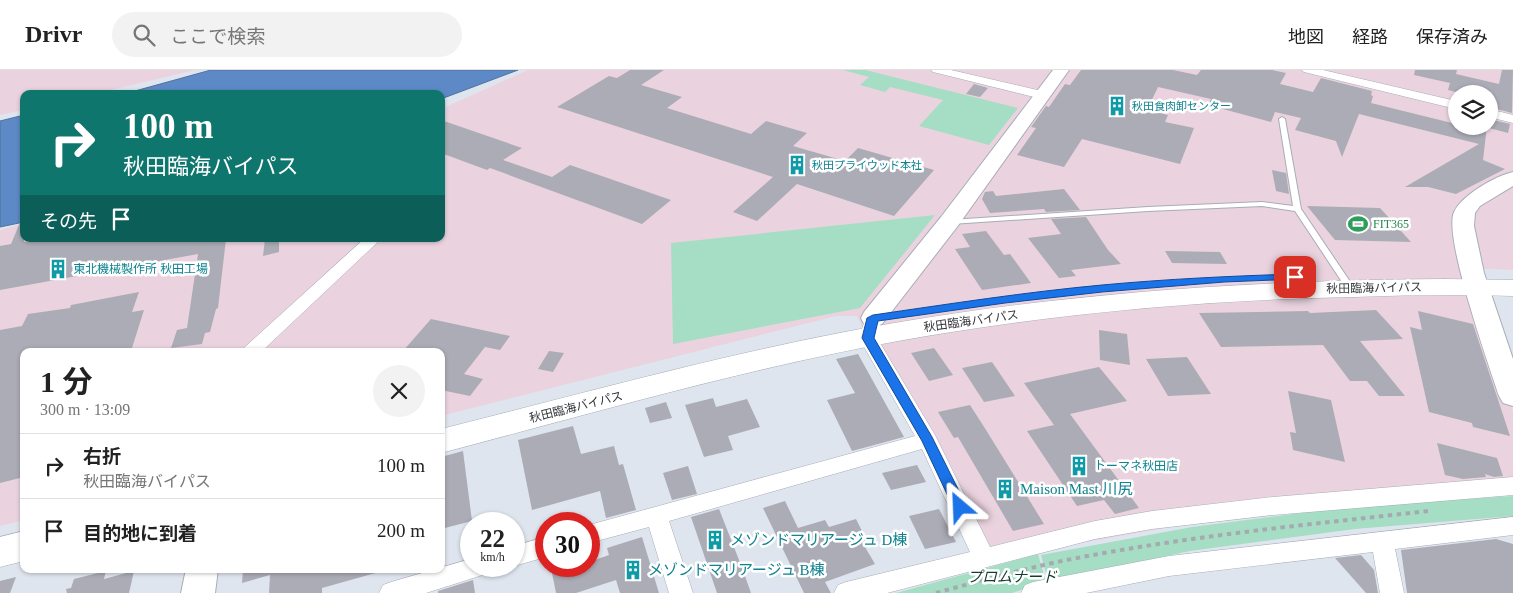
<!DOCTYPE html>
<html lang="ja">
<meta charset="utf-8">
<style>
body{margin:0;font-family:"Times New Roman","Noto Sans JP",serif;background:#f2f2f2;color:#222;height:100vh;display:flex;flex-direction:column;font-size:19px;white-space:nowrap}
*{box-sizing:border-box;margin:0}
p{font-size:16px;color:#767676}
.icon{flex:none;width:28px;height:28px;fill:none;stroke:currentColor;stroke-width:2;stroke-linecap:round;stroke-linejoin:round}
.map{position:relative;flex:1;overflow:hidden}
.panel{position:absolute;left:20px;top:278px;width:425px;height:225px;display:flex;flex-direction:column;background:#fff;border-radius:10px;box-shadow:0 1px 4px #0004}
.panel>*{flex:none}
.banner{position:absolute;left:20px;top:20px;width:425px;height:152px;border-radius:10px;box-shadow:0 1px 4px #0004;background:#0f766e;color:#fff;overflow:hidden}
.tools{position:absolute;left:1448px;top:15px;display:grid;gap:10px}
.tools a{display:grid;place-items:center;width:50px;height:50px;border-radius:50%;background:#fff;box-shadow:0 1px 4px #0004;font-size:25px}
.speed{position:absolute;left:460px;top:442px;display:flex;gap:10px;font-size:25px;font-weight:700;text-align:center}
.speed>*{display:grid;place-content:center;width:65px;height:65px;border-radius:50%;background:#fff;box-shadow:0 1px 4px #0004;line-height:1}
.speed small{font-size:12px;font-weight:400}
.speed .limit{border:8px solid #d22;background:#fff;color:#111}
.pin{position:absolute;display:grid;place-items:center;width:42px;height:42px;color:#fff;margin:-21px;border-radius:10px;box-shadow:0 2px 8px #0006}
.me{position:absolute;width:55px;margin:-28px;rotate:334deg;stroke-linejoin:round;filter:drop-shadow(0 0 4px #0008)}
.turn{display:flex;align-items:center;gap:18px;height:105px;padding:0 20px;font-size:22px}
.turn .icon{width:65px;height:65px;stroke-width:2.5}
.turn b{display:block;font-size:35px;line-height:42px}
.then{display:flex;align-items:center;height:48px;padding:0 20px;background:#0003;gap:10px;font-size:19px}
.round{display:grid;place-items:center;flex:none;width:52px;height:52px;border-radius:26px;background:#f2f2f2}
.head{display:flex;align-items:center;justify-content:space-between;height:85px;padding:0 20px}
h1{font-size:30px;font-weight:700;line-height:38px}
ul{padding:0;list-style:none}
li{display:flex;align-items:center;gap:15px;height:65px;padding:0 20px;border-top:1px solid #e0e0e0}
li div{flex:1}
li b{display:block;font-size:19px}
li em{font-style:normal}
header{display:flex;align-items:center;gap:30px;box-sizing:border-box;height:70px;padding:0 25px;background:#fff;border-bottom:1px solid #e0e0e0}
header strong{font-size:24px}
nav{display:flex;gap:28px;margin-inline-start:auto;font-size:18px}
.search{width:350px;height:45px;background:#f2f2f2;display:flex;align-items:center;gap:12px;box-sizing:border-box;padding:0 18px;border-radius:28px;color:#767676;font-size:19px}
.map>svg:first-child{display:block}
</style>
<header>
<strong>Drivr</strong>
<div class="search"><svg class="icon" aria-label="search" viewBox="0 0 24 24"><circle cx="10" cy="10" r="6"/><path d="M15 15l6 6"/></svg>ここで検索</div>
<nav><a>地図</a><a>経路</a><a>保存済み</a></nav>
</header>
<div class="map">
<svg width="1513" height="523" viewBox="0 0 1513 523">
<rect width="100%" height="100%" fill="#dfe5ee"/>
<g fill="#ead3df" fill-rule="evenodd">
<polygon points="0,0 195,0 94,24 24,24 24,40 0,45"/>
<path d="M 528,0 L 1513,0 L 1513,200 L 1466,198 L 1513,341 L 1513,422 L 1259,441 L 976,492 L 857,246 L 836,246 L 441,346 L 441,281 L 24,281 L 24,450 L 0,456 L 0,160 L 24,154 L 24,169 L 441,169 L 441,39 ZM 1456,24 L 1489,24 L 1489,56 L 1456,56 Z"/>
</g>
<g fill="#a5dec4">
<polygon points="843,0 865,0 1018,38 989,75 919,56 943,30 890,17 885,22 860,15 869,7"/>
<polygon points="935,145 860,238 673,274 671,173"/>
<polygon points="1513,426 1513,446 1355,459 1190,481 1048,511 1041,485 1192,457 1349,437"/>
<polygon points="1038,484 1046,512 1012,523 896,523"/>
</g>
<g fill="#5d8ac7" stroke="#51719d">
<polygon points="211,0 518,0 441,29 441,24 124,24"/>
<polygon points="24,45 24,152 0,157 0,51"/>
</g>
<g fill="#abacb6">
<polygon points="630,0 664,0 641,15 682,27 667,38 751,64 766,51 807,63 793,76 845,91 858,78 934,100 894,146 797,114 757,151 733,142 773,107 557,37 609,6 617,8"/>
<polygon points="1081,0 1173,0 1197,5 1201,0 1272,0 1286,3 1280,14 1313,22 1321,8 1372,21 1371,25 1373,26 1371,33 1456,54 1456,56 1487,56 1483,90 1505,99 1456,124 1428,117 1405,117 1479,74 1359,44 1342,87 1336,71 1295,60 1301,48 1275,42 1271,52 1208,35 1211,29 1158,17 1147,40 1168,45 1165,52 1194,58 1180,94 1082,69 1064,97 1017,85 1036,58 1031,57 1046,36 1049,37 1065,14 1070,15"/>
<polygon points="1415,0 1457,0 1456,4 1499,14 1502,0 1513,0 1512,43 1489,37 1489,24 1463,24 1448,20 1450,13 1414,5"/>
<polygon points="974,14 988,18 980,27 966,24"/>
<polygon points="1489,49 1510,54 1508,63 1489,58"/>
<polygon points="441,50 522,78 503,90 552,107 570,95 671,130 642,154 490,98 487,100 441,83"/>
<polygon points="1272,100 1286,103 1289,124 1276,121"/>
<polygon points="1064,119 1080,140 1046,142 1044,139 990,143 982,129 985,122 993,121 996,126"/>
<polygon points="1307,136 1380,138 1411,172 1335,170"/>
<polygon points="24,143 24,172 41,169 226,169 218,238 216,239 210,262 205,263 202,274 171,278 177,260 187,258 198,184 0,220 0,176 11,174"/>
<polygon points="1086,147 1108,180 1121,194 1071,200 1076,206 1059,208 1028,168 1061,164 1051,149"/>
<polygon points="986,161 1004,185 1010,184 1031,213 982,220 955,179 970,177 962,164"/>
<polygon points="265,169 279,169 279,182 263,186"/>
<polygon points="1165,181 1220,182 1227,194 1172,193"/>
<polygon points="139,222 132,242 144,240 131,281 24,281 24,407 0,413 0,260 22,256 28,244 70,238 71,235"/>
<polygon points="1376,240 1403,269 1360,271 1405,326 1379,326 1367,311 1350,311 1323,275 1221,277 1199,243 1308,241 1310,243"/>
<polygon points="1418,241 1473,254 1510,366 1473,357 1472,353 1429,342 1410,257 1422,260"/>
<polygon points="431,249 510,266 500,280 485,277 464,304 483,309 470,326 441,320 441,281 403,281"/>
<polygon points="1099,260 1127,264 1130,295 1100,290"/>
<polygon points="934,278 953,305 929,311 911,283"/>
<polygon points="549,281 564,283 553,302 538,299"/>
<polygon points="858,284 904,367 852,381 827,330 855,323 836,289"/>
<polygon points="1187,287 1211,324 1168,326 1146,289"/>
<polygon points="992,292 1015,326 984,332 962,298"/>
<polygon points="1099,297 1127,331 1070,344 1139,438 1115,444 1104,430 1077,436 1027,361 1054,355 1024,313"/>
<polygon points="1288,321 1331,330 1345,392 1293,380 1290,362 1296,363"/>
<polygon points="713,328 716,337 747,329 760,357 728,366 733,380 704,387 685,335"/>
<polygon points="666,332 672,348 650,353 645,338"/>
<polygon points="970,335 986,360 1044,454 1013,461 958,367 954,368 938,342"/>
<polygon points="573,356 581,384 614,376 619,395 623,394 636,440 606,448 600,421 532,440 518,370"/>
<polygon points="1437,373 1497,388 1503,406 1494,407 1485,404 1486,407 1463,409 1445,405"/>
<polygon points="463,381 472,451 441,459 441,387"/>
<polygon points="917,395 926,412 891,420 882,403"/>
<polygon points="688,396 697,424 672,430 663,403"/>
<polygon points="785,431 798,458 825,450 829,457 856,449 867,471 862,472 875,494 825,512 831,523 804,523 763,438"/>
<polygon points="719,439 741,495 751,523 717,523 691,447"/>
<polygon points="939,439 956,472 925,479 909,446"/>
<polygon points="642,467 659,523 620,523 616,510 576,523 556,523 552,503 574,496 589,496 589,492 609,485 607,478"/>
<polygon points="1496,469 1513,474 1513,523 1407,523 1401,480"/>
<polygon points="1361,485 1374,500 1378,523 1366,523 1335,488"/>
<polygon points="243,499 378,499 379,502 322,518 322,523 269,523 270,505 242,513"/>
<polygon points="106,501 104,509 134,501 129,523 67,523 66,519 71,518 74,509"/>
<polygon points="16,507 10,523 0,523 0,511"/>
<polygon points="473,510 475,523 438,523 438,521"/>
</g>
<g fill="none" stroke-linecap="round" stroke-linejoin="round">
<defs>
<polygon id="lane" points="1282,47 1285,49 1301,139 1355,219 1354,221 1348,221 1295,141 1262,136 1148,141 951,154 947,152 951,150 1148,137 1262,132 1293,136 1279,49"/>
<g id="street">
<polygon points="931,0 951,0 1046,22 1048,25 1042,29 933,2"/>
<polygon points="1302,0 1323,0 1456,31 1456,39 1304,2"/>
<polygon points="1489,39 1513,45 1513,53 1489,47"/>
<polygon points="364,169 381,169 262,281 242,281 245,277"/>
<polygon points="873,242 879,244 882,248 877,268 935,365 990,477 1095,451 1152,441 1273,427 1513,407 1513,425 1273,445 1152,459 1095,469 887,523 834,523 838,515 846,512 970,482 922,379 669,451 693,523 669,523 649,457 589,473 589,455 915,366 859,268 867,244"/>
<polygon points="1513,447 1513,465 1395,479 1404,523 1380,523 1373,482 1169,506 1086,523 1021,523 1025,515 1033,512 1169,486"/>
<polygon points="546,467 546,487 514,496 514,476"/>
<polygon points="471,489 471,496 492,496 489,503 426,523 379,523 383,515 391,512"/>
</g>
<g id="secondary">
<polygon points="1053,0 1069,0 957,157 882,254 873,256 864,254 861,248 864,242 941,147"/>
<path d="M 1513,102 L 1513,116 L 1480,136 L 1475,143 L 1474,156 L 1484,203 L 1513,289 L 1513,336 L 1503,333 L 1499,326 C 1489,295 1443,167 1454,142 C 1462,125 1495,106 1513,102 Z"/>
<polygon points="186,499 218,499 215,523 181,523"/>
</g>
<g id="highway">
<path d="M 1444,209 L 1513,210 L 1513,226 C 1460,224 1407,225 1354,227 C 1201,230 1049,244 898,271 C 744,299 593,343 441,383 L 441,359 C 593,321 745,278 900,252 C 1080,222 1262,210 1444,209 Z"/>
<polygon points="24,461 24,491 0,497 0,467"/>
</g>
</defs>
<use href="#lane" stroke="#a7adb6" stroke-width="2"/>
<use href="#street" stroke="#a7adb6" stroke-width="1"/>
<use href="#secondary" stroke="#a7adb6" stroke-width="2"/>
<use href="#highway" stroke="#a7adb6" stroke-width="1"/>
<path stroke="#a5aab1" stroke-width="4" stroke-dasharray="4.5 4.5" stroke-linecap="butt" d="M 936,523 C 976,512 1016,501 1057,492 C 1179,467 1304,455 1428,441"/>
<use href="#lane" fill="#fff" fill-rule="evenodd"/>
<use href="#street" fill="#fff" fill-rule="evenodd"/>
<use href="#secondary" fill="#fff" fill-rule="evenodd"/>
<use href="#highway" fill="#fff" fill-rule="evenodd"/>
</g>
<path fill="#1a73e8" stroke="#114b97" d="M 1295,204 L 1299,205 L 1301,207 L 1299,209 L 1224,212 L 1102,222 L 1005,233 L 878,251 L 874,268 L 932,367 L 967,437 L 965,441 L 960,443 L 955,441 L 922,371 L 862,268 L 867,248 L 873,245 C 949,234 1026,222 1102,215 C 1167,209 1231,206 1295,204 Z"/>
<defs>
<symbol id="building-bare" viewBox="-9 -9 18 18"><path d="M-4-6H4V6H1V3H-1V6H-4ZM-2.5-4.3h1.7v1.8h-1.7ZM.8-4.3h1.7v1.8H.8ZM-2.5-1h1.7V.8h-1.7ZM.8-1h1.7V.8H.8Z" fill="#0f9aa8" stroke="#fff" stroke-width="2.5" paint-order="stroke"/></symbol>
<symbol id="stadium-bare" viewBox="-9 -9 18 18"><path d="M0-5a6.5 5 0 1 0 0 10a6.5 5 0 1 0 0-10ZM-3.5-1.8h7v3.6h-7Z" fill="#2e9e5b" stroke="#fff" stroke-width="2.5" paint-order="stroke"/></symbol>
</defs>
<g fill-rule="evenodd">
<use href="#building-bare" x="1103" y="22" width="28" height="28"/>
<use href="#building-bare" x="783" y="81" width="28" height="28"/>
<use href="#stadium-bare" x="1344" y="140" width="28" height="28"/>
<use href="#building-bare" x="44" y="185" width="28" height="28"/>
<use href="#building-bare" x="1065" y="382" width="28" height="28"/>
<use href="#building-bare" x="991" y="405" width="28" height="28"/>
<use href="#building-bare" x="701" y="456" width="28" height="28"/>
<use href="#building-bare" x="619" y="486" width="28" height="28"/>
</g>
<g text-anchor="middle" stroke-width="5" stroke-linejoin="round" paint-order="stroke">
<g font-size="11" fill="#0d838f" stroke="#fff" text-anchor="start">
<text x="1132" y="40">秋田食肉卸センター</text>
<text x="812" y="99">秋田プライウッド本社</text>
</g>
<g font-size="12" fill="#27864d" stroke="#fff" text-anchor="start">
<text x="1373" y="158">FIT365</text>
</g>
<g font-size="12" fill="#0d838f" stroke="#fff" text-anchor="start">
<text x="73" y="203">東北機械製作所 秋田工場</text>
<text x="1094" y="400">トーマネ秋田店</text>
</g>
<g font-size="12" fill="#35373b" stroke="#fff">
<text transform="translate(1374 218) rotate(-1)" y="4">秋田臨海バイパス</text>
<text transform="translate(971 251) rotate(-8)" y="4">秋田臨海バイパス</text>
<text transform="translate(576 337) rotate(-14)" y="4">秋田臨海バイパス</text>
</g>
<g font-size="15" fill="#0d838f" stroke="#fff" text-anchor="start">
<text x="1020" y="424">Maison Mast 川尻</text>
<text x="730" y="475">メゾンドマリアージュ D棟</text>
<text x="648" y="505">メゾンドマリアージュ B棟</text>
</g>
<g font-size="15" font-style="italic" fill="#143d2d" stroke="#fff">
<text x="1012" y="512">プロムナード</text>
</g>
</g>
</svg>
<div class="tools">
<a><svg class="icon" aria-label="layers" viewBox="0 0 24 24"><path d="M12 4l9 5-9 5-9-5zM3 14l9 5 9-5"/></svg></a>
</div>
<div class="speed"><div>22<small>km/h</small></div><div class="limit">30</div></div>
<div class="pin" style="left:1295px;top:207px;background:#d93025"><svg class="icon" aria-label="arrive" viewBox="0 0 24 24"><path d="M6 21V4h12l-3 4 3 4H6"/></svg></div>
<svg class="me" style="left:960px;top:437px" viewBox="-20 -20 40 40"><path d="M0-17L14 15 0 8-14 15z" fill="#1a73e8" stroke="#fff" stroke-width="4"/></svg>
<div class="banner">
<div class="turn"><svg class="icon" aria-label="right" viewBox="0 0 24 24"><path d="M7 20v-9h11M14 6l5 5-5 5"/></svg><div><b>100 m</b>秋田臨海バイパス</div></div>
<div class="then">その先<svg class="icon" aria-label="arrive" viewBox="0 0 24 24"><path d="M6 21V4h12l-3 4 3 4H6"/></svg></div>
</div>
<section class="panel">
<div class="head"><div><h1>1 分</h1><p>300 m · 13:09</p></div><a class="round"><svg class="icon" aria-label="close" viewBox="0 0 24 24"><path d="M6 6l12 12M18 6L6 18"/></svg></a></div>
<ul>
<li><svg class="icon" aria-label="right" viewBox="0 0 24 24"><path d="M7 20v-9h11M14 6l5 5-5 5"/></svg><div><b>右折</b><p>秋田臨海バイパス</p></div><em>100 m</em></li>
<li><svg class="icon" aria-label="arrive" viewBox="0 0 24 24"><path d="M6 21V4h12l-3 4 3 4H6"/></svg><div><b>目的地に到着</b></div><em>200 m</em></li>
</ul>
</section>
</div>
